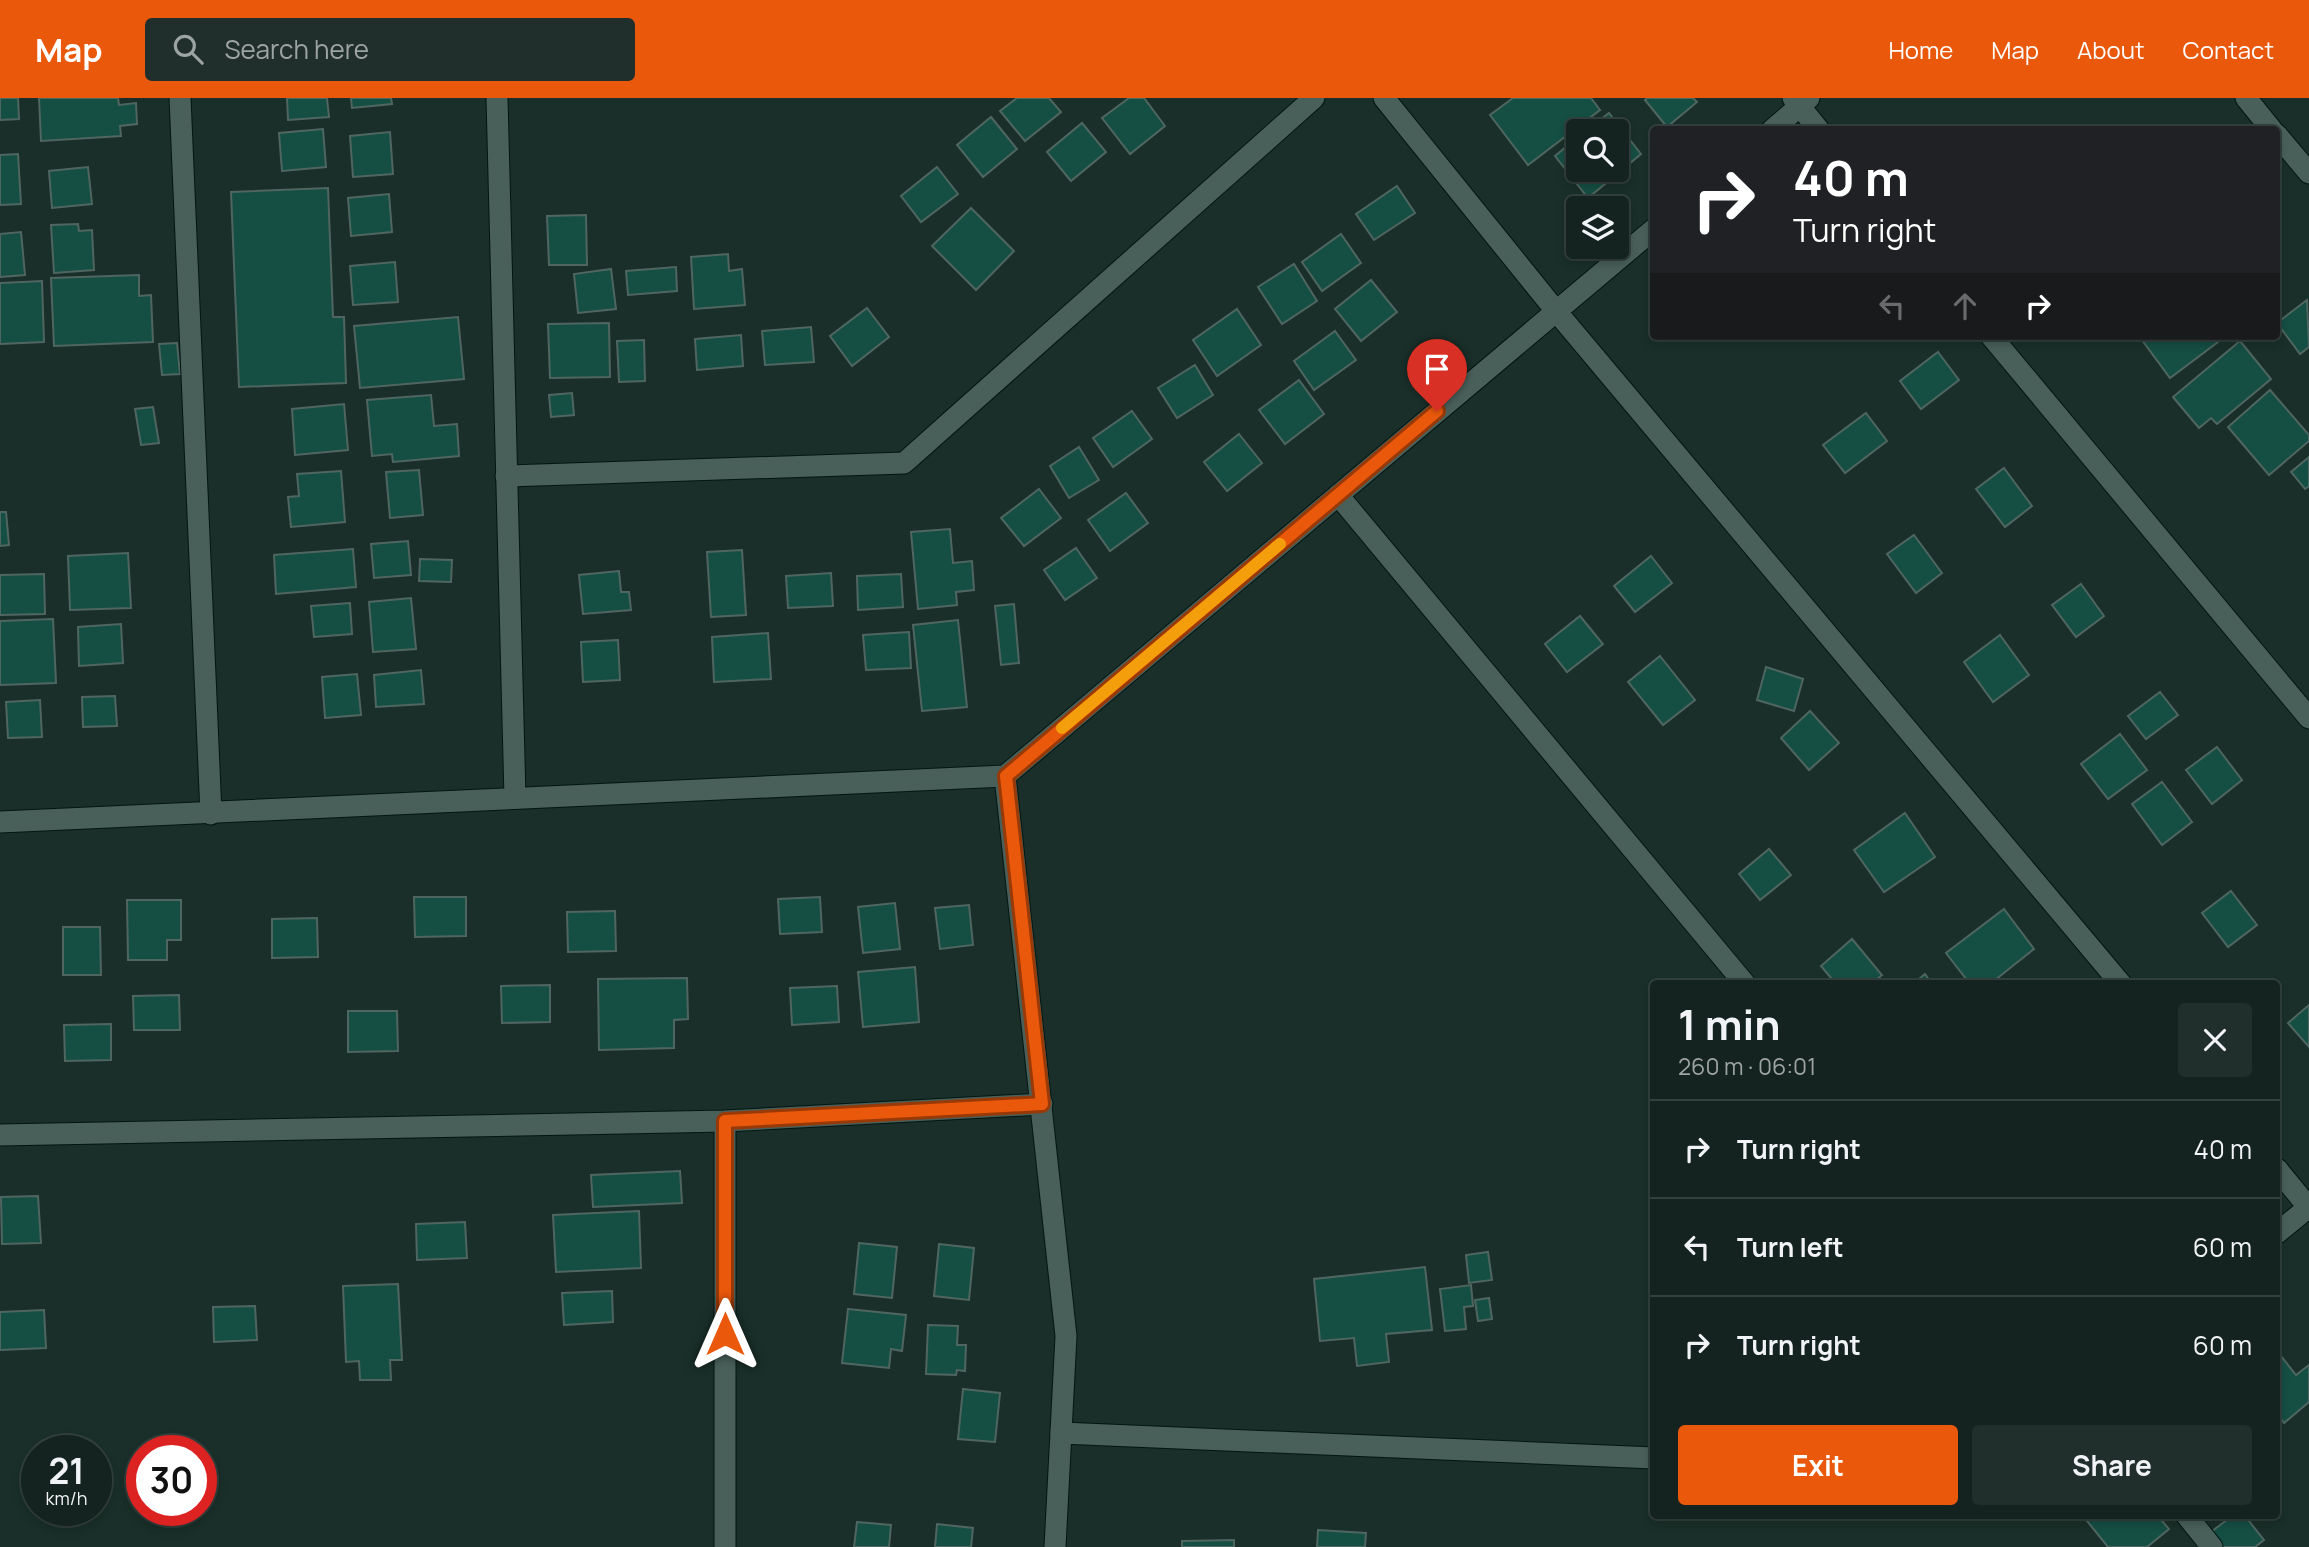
<!DOCTYPE html>
<meta charset="utf-8">
<style>
body{margin:0;font-family:Manrope,sans-serif;background:#212f2c;color:#f1f3f6;height:100vh;display:flex;flex-direction:column;font-size:26px;white-space:nowrap}
*{box-sizing:border-box;margin:0}
p{font-size:23px;color:#9da4a4}
.icon{flex:none;width:38px;height:38px;fill:none;stroke:currentColor;stroke-width:2;stroke-linecap:round;stroke-linejoin:round}
.map{position:relative;flex:1;overflow:hidden}
.side{position:absolute;left:1650px;top:882px;width:630px;height:539px;display:flex;flex-direction:column;background:#14231f;border-radius:7px;box-shadow:0 4px 10px #0003,0 0 0 2px #33403d}
.side>*{flex:none}
.hud{position:absolute;left:1650px;top:28px;width:630px;height:214px;border-radius:7px;box-shadow:0 4px 10px #0003,0 0 0 2px #33403d;background:#202124;color:#fff;overflow:hidden}
.tools{position:absolute;left:1566px;top:21px;display:grid;gap:14px}
.tools a{display:grid;place-items:center;width:63px;height:63px;border-radius:7px;background:#14231f;box-shadow:0 4px 10px #0003,0 0 0 2px #33403d;font-size:35px}
.speed{position:absolute;left:21px;top:1337px;display:flex;gap:14px;font-size:35px;font-weight:700;text-align:center}
.speed>*{display:grid;place-content:center;width:91px;height:91px;border-radius:50%;background:#14231f;box-shadow:0 4px 10px #0003,0 0 0 2px #33403d;line-height:1}
.speed small{font-size:18px;font-weight:400}
.speed .limit{border:10px solid #d22;background:#fff;color:#111}
.pin{position:absolute;display:grid;place-items:center;width:60px;height:60px;color:#fff;margin:-72px -30px;border-radius:50% 50% 50% 0;rotate:-45deg;box-shadow:0 0 7px #0007}
.pin .icon{rotate:45deg}
.me{position:absolute;width:77px;margin:-38px;rotate:0deg;stroke-linejoin:round;filter:drop-shadow(0 0 5px #0008)}
.turn{display:flex;align-items:center;gap:24px;height:147px;padding:0 28px;font-size:32px}
.turn .icon{width:91px;height:91px;stroke-width:2.5}
.turn b{display:block;font-size:49px;line-height:60px}
.lanes{display:flex;align-items:center;height:66px;padding:0 28px;background:#0003;justify-content:center;gap:35px;direction:ltr}
.lanes .off{opacity:.35}
.round{display:grid;place-items:center;flex:none;width:74px;height:74px;border-radius:7px;background:#212f2c}
.summary{display:flex;align-items:center;justify-content:space-between;height:119px;padding:0 28px}
h1{font-size:42px;font-weight:700;line-height:52px}
.cta{display:flex;gap:14px;margin-top:auto;padding:14px 28px}
.cta a{flex:1;height:80px;border-radius:7px;background:#ea580c;color:#fff;font-size:28px;font-weight:700;line-height:80px;text-align:center}
.cta a+a{background:#212f2c;color:#f1f3f6}
ul{padding:0;list-style:none}
li{display:flex;align-items:center;gap:21px;height:98px;padding:0 28px;border-top:2px solid #33403d}
li div{flex:1}
li b{display:block;font-size:26px}
li em{font-style:normal}
header{display:flex;align-items:center;gap:42px;box-sizing:border-box;height:98px;padding:0 35px;background:#ea580c;color:#fff}
header strong{font-size:33px}
nav{display:flex;gap:38px;margin-inline-start:auto;font-size:24px}
.search{width:490px;height:63px;background:#212f2c;display:flex;align-items:center;gap:18px;box-sizing:border-box;padding:0 24px;border-radius:7px;color:#9da4a4;font-size:26px}
.map>svg:first-child{display:block}
</style>
<header>
<strong>Map</strong>
<div class="search"><svg class="icon" aria-label="search" viewBox="0 0 24 24"><circle cx="10" cy="10" r="6"/><path d="M15 15l6 6"/></svg>Search here</div>
<nav><a>Home</a><a>Map</a><a>About</a><a>Contact</a></nav>
</header>
<div class="map">
<svg width="2309" height="1449" viewBox="0 0 2309 1449">
<rect width="100%" height="100%" fill="#1a2f29"/>
<g fill="#154e43" stroke="#4f6660" stroke-width="2">
<polygon points="0,0 18,0 19,21 0,22"/>
<polygon points="39,0 118,0 119,7 136,5 137,26 120,28 121,38 41,43"/>
<polygon points="287,0 327,0 329,19 288,22"/>
<polygon points="351,0 391,0 392,6 352,10"/>
<polygon points="1017,0 1049,0 1061,14 1025,43 1000,13"/>
<polygon points="1129,0 1144,0 1165,28 1130,56 1102,20"/>
<polygon points="1513,0 1591,0 1600,12 1528,67 1490,17"/>
<polygon points="1647,0 1693,0 1697,4 1667,29 1645,2"/>
<polygon points="1609,15 1641,56 1588,100 1555,58 1578,39 1578,72 1617,72 1617,33 1586,33"/>
<polygon points="991,19 1017,51 983,79 957,47"/>
<polygon points="1082,25 1106,54 1071,83 1047,54"/>
<polygon points="323,31 326,69 282,73 279,35"/>
<polygon points="390,34 393,76 353,79 350,38"/>
<polygon points="18,56 21,106 0,107 0,57"/>
<polygon points="88,69 92,106 52,110 49,73"/>
<polygon points="937,69 958,96 921,124 901,98"/>
<polygon points="1397,88 1415,115 1374,142 1356,116"/>
<polygon points="328,90 333,219 344,219 346,285 239,289 231,94"/>
<polygon points="389,96 392,134 351,138 348,100"/>
<polygon points="971,110 1014,153 976,192 932,148"/>
<polygon points="586,117 587,167 549,167 547,118"/>
<polygon points="78,126 79,133 92,132 94,172 54,175 51,127"/>
<polygon points="21,134 25,177 0,179 0,136"/>
<polygon points="1341,136 1361,165 1322,193 1302,164"/>
<polygon points="728,156 729,173 742,171 745,207 694,211 691,159"/>
<polygon points="395,164 398,204 353,207 350,168"/>
<polygon points="1294,166 1317,203 1282,226 1258,189"/>
<polygon points="676,169 677,193 628,197 626,173"/>
<polygon points="611,171 616,211 578,215 574,176"/>
<polygon points="139,177 139,198 151,197 153,244 54,248 51,180"/>
<polygon points="1371,182 1397,214 1361,243 1335,211"/>
<polygon points="42,183 44,244 0,246 0,185"/>
<polygon points="2307,202 2309,249 2300,256 2277,225"/>
<polygon points="867,210 889,239 852,268 830,238"/>
<polygon points="1237,211 1261,247 1217,278 1193,242"/>
<polygon points="458,219 464,281 360,290 354,228"/>
<polygon points="609,225 610,279 550,280 548,226"/>
<polygon points="811,229 814,264 765,267 762,233"/>
<polygon points="1335,233 1356,262 1314,292 1294,263"/>
<polygon points="741,237 743,268 697,272 695,241"/>
<polygon points="2139,238 2226,238 2170,280"/>
<polygon points="644,242 645,283 619,284 617,243"/>
<polygon points="2240,243 2271,281 2217,326 2211,320 2199,330 2173,299"/>
<polygon points="177,245 180,276 162,277 159,246"/>
<polygon points="1938,254 1959,282 1921,311 1900,283"/>
<polygon points="1195,267 1213,297 1177,320 1158,290"/>
<polygon points="1299,282 1324,316 1285,346 1259,312"/>
<polygon points="2270,292 2309,337 2309,343 2269,377 2228,329"/>
<polygon points="572,295 574,317 551,319 549,297"/>
<polygon points="431,297 434,328 457,326 459,358 393,364 392,356 372,358 367,302"/>
<polygon points="344,306 348,352 295,357 292,311"/>
<polygon points="153,309 159,345 141,347 135,311"/>
<polygon points="1132,313 1152,341 1113,369 1093,340"/>
<polygon points="1866,315 1887,343 1845,375 1823,347"/>
<polygon points="1239,336 1262,365 1227,393 1204,364"/>
<polygon points="1079,349 1099,382 1069,400 1050,368"/>
<polygon points="2309,359 2309,388 2305,391 2291,374"/>
<polygon points="2004,370 2032,408 2005,429 1976,391"/>
<polygon points="419,372 423,417 390,420 386,374"/>
<polygon points="341,373 345,424 291,429 288,399 299,398 297,376"/>
<polygon points="1039,391 1061,420 1024,448 1001,420"/>
<polygon points="1126,395 1148,425 1110,453 1088,422"/>
<polygon points="0,414 6,414 9,447 0,448"/>
<polygon points="950,431 953,465 972,463 974,492 956,494 957,507 918,511 911,434"/>
<polygon points="1914,437 1942,475 1916,495 1887,456"/>
<polygon points="408,443 411,477 374,480 371,446"/>
<polygon points="1076,450 1097,480 1065,502 1044,472"/>
<polygon points="353,451 356,489 276,496 274,457"/>
<polygon points="742,452 746,517 711,519 707,454"/>
<polygon points="128,455 131,510 70,512 68,458"/>
<polygon points="1651,458 1672,485 1635,514 1614,488"/>
<polygon points="420,461 452,462 451,484 419,483"/>
<polygon points="619,473 621,494 629,494 631,512 583,516 579,477"/>
<polygon points="831,475 833,508 788,510 786,478"/>
<polygon points="44,476 45,516 0,517 0,477"/>
<polygon points="901,476 903,509 858,512 857,478"/>
<polygon points="2081,486 2104,518 2076,539 2052,507"/>
<polygon points="411,500 416,551 373,554 369,504"/>
<polygon points="350,505 352,536 314,539 311,508"/>
<polygon points="1014,506 1019,565 1001,567 995,508"/>
<polygon points="1580,518 1603,546 1567,574 1545,546"/>
<polygon points="53,521 56,585 0,587 0,523"/>
<polygon points="958,522 967,609 922,613 913,527"/>
<polygon points="121,526 123,565 79,568 78,529"/>
<polygon points="909,534 911,570 866,572 863,537"/>
<polygon points="768,535 771,581 714,584 712,539"/>
<polygon points="2000,537 2029,577 1993,604 1964,564"/>
<polygon points="618,542 620,582 583,584 581,544"/>
<polygon points="1660,558 1695,602 1663,627 1628,584"/>
<polygon points="1766,569 1803,581 1794,613 1757,602"/>
<polygon points="421,572 424,606 376,609 374,577"/>
<polygon points="357,576 361,617 325,620 322,579"/>
<polygon points="2160,594 2178,617 2146,641 2128,618"/>
<polygon points="115,598 117,628 83,629 82,599"/>
<polygon points="40,602 42,639 8,640 6,604"/>
<polygon points="1810,613 1839,645 1809,672 1781,640"/>
<polygon points="2120,636 2147,672 2108,701 2081,666"/>
<polygon points="2217,649 2242,682 2212,706 2186,672"/>
<polygon points="2162,684 2192,724 2162,747 2132,706"/>
<polygon points="1905,715 1935,759 1884,794 1854,752"/>
<polygon points="1769,751 1791,777 1760,802 1739,776"/>
<polygon points="2231,793 2257,827 2228,849 2202,815"/>
<polygon points="414,799 466,799 466,838 415,839"/>
<polygon points="820,799 822,834 780,836 778,801"/>
<polygon points="127,802 181,802 181,842 167,842 167,862 128,862"/>
<polygon points="895,805 900,851 863,855 858,809"/>
<polygon points="969,807 973,847 940,851 935,810"/>
<polygon points="2004,811 2034,851 1990,886 1970,886 1946,855"/>
<polygon points="615,813 616,853 568,854 567,814"/>
<polygon points="317,820 318,859 272,860 272,821"/>
<polygon points="63,829 100,829 101,877 63,877"/>
<polygon points="1852,841 1882,877 1871,886 1836,886 1821,868"/>
<polygon points="915,869 919,924 863,929 858,874"/>
<polygon points="1925,876 1932,886 1913,886"/>
<polygon points="687,880 688,921 674,922 674,950 599,952 598,881"/>
<polygon points="550,887 550,924 502,925 501,888"/>
<polygon points="837,888 839,924 792,927 790,890"/>
<polygon points="179,897 180,932 134,932 133,898"/>
<polygon points="2309,907 2309,949 2288,925"/>
<polygon points="348,913 397,913 398,953 348,954"/>
<polygon points="111,926 111,962 65,963 64,927"/>
<polygon points="680,1073 682,1105 593,1109 591,1077"/>
<polygon points="38,1098 41,1145 2,1146 1,1099"/>
<polygon points="639,1113 641,1170 556,1174 553,1117"/>
<polygon points="465,1124 467,1160 417,1162 416,1126"/>
<polygon points="859,1145 897,1149 892,1200 854,1196"/>
<polygon points="939,1146 974,1150 969,1202 934,1198"/>
<polygon points="1488,1154 1492,1182 1469,1185 1466,1157"/>
<polygon points="1425,1169 1432,1232 1386,1236 1389,1264 1357,1268 1354,1240 1320,1243 1314,1181"/>
<polygon points="398,1186 402,1262 390,1262 391,1282 360,1282 359,1263 346,1264 343,1188"/>
<polygon points="1471,1187 1473,1208 1464,1209 1466,1231 1445,1233 1440,1191"/>
<polygon points="612,1193 613,1224 564,1227 562,1195"/>
<polygon points="1489,1200 1492,1221 1478,1223 1475,1202"/>
<polygon points="255,1208 257,1242 214,1244 213,1209"/>
<polygon points="848,1211 906,1217 902,1253 891,1251 889,1270 842,1265"/>
<polygon points="44,1212 46,1250 0,1252 0,1214"/>
<polygon points="928,1227 958,1228 957,1247 966,1247 965,1273 957,1272 956,1277 926,1276"/>
<polygon points="2277,1253 2296,1277 2309,1267 2309,1304 2284,1325 2277,1316"/>
<polygon points="963,1291 1000,1295 995,1344 958,1341"/>
<polygon points="2083,1418 2158,1418 2169,1431 2147,1449 2108,1449"/>
<polygon points="2232,1418 2245,1418 2264,1442 2255,1449 2217,1449 2207,1437"/>
<polygon points="857,1424 891,1427 889,1449 854,1449"/>
<polygon points="937,1426 973,1430 971,1449 935,1449"/>
<polygon points="1318,1432 1366,1435 1365,1449 1317,1449"/>
<polygon points="1234,1442 1234,1449 1182,1449 1182,1443"/>
</g>
<g fill="none" stroke-linecap="round" stroke-linejoin="round">
<defs>
<g id="street">
<polyline points="180,0 211,716"/>
<polyline points="497,0 515,700"/>
<polyline points="1384,0 1556,213 2121,886"/>
<polyline points="1793,0 1819,32"/>
<polyline points="2246,0 2272,32"/>
<polyline points="1772,32 1809,0"/>
<polyline points="2277,37 2309,75"/>
<polyline points="1991,238 2309,620"/>
<polyline points="506,378 904,365 1314,0"/>
<polyline points="1338,397 1745,886"/>
<polyline points="1005,678 1066,1238 1055,1449"/>
<polyline points="0,724 1005,678 1654,131"/>
<polyline points="0,1037 725,1023 1042,1006"/>
<polyline points="2277,1071 2309,1110"/>
<polyline points="2277,1135 2309,1109"/>
<polyline points="1061,1335 1654,1360"/>
<polyline points="2187,1418 2212,1449"/>
<polyline points="725,1449 725,1023"/>
</g>
</defs>
<use href="#street" stroke="#031612" stroke-width="23"/>
<use href="#street" stroke="#495f59" stroke-width="21"/>
</g>
<g fill="none" stroke-linecap="round" stroke-linejoin="round">
<defs>
<polyline id="route" points="725,1236 725,1023 1042,1006 1006,678 1437,313"/>
</defs>
<use href="#route" stroke="#983908" stroke-width="18"/>
<use href="#route" stroke="#ea580c" stroke-width="12"/>
<polyline stroke="#f59e0b" stroke-width="12" points="1062,630 1280,446"/>
</g>
</svg>
<div class="tools">
<a><svg class="icon" aria-label="search" viewBox="0 0 24 24"><circle cx="10" cy="10" r="6"/><path d="M15 15l6 6"/></svg></a>
<a><svg class="icon" aria-label="layers" viewBox="0 0 24 24"><path d="M12 4l9 5-9 5-9-5zM3 14l9 5 9-5"/></svg></a>
</div>
<div class="speed"><div>21<small>km/h</small></div><div class="limit">30</div></div>
<div class="pin" style="left:1437px;top:313px;background:#d93025"><svg class="icon" aria-label="arrive" viewBox="0 0 24 24"><path d="M6 21V4h12l-3 4 3 4H6"/></svg></div>
<svg class="me" style="left:725px;top:1236px" viewBox="-20 -20 40 40"><path d="M0-17L14 15 0 8-14 15z" fill="#ea580c" stroke="#fff" stroke-width="4"/></svg>
<div class="hud">
<div class="turn"><svg class="icon" aria-label="right" viewBox="0 0 24 24"><path d="M7 20v-9h11M14 6l5 5-5 5"/></svg><div><b>40 m</b>Turn right</div></div>
<div class="lanes"><svg class="icon off" aria-label="left" viewBox="0 0 24 24"><path d="M17 20v-9H6M10 6l-5 5 5 5"/></svg><svg class="icon off" aria-label="ahead" viewBox="0 0 24 24"><path d="M12 20V5M6 11l6-6 6 6"/></svg><svg class="icon" aria-label="right" viewBox="0 0 24 24"><path d="M7 20v-9h11M14 6l5 5-5 5"/></svg></div>
</div>
<section class="side">
<div class="summary"><div><h1>1 min</h1><p>260 m · 06:01</p></div><a class="round"><svg class="icon" aria-label="close" viewBox="0 0 24 24"><path d="M6 6l12 12M18 6L6 18"/></svg></a></div>
<ul>
<li><svg class="icon" aria-label="right" viewBox="0 0 24 24"><path d="M7 20v-9h11M14 6l5 5-5 5"/></svg><div><b>Turn right</b></div><em>40 m</em></li>
<li><svg class="icon" aria-label="left" viewBox="0 0 24 24"><path d="M17 20v-9H6M10 6l-5 5 5 5"/></svg><div><b>Turn left</b></div><em>60 m</em></li>
<li><svg class="icon" aria-label="right" viewBox="0 0 24 24"><path d="M7 20v-9h11M14 6l5 5-5 5"/></svg><div><b>Turn right</b></div><em>60 m</em></li>
</ul>
<div class="cta"><a>Exit</a><a>Share</a></div>
</section>
</div>
